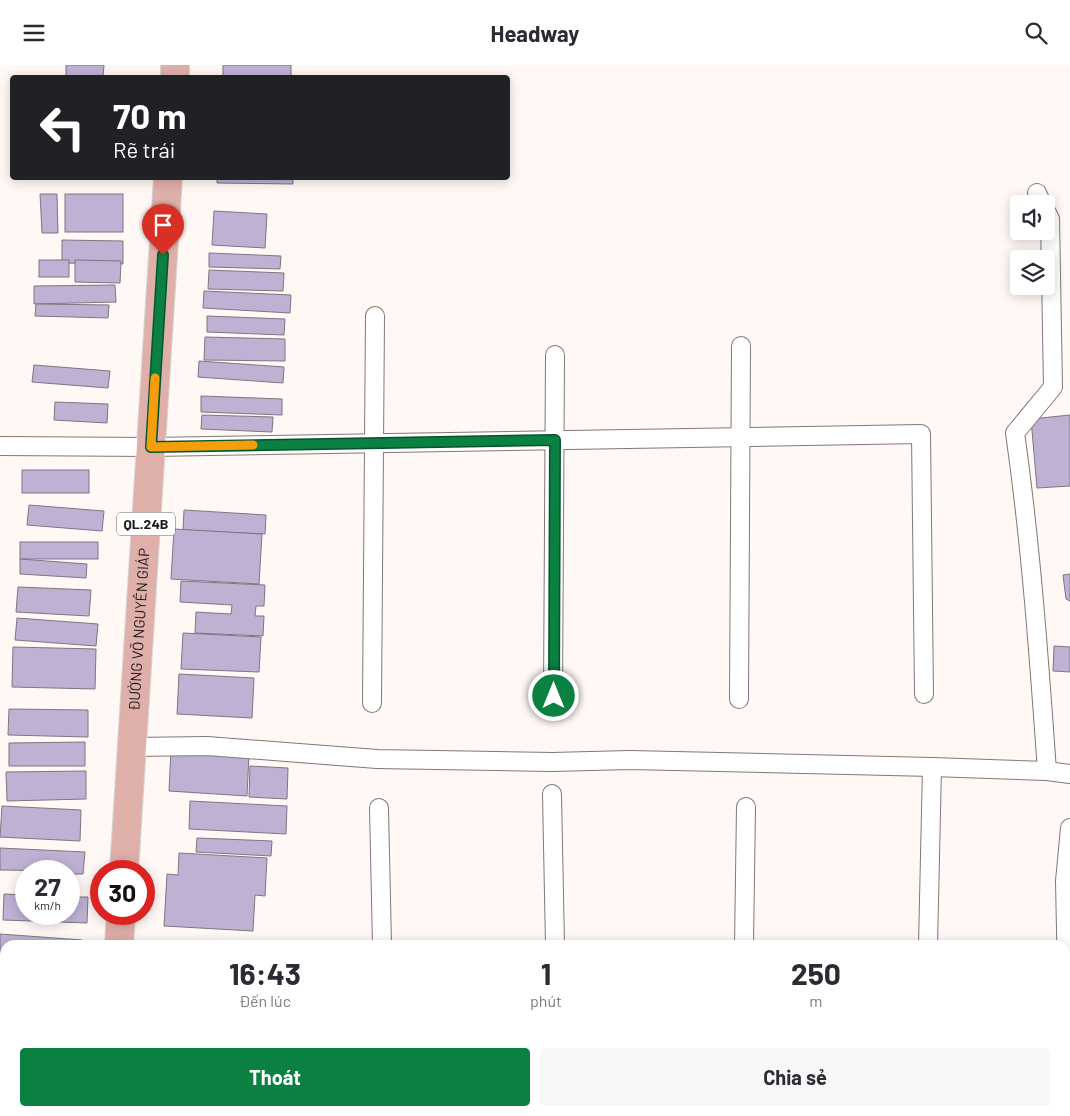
<!DOCTYPE html>
<html lang="vi">
<meta charset="utf-8">
<style>
body{margin:0;font-family:Barlow,sans-serif;background:#f7f7f7;color:#2b2b33;height:100vh;display:flex;flex-direction:column;font-size:19px;white-space:nowrap}
*{box-sizing:border-box;margin:0}
p{font-size:16px;color:#7c7c81}
.icon{flex:none;width:28px;height:28px;fill:none;stroke:currentColor;stroke-width:2;stroke-linecap:round;stroke-linejoin:round}
.map{position:relative;flex:1;overflow:hidden}
.drawer{position:absolute;left:0px;top:875px;width:1070px;height:176px;display:flex;flex-direction:column;background:#fff;border-radius:15px 15px 0 0;box-shadow:0 2px 12px #0003}
.drawer>*{flex:none}
.guide{position:absolute;left:10px;top:10px;width:500px;height:105px;border-radius:5px;box-shadow:0 2px 12px #0003;background:#202124;color:#fff;overflow:hidden}
.buttons{position:absolute;left:1010px;top:130px;display:grid;gap:10px}
.buttons a{display:grid;place-items:center;width:45px;height:45px;border-radius:5px;background:#fff;box-shadow:0 2px 12px #0003;font-size:25px}
.speed{position:absolute;left:15px;top:795px;display:flex;gap:10px;font-size:25px;font-weight:700;text-align:center}
.speed>*{display:grid;place-content:center;width:65px;height:65px;border-radius:50%;background:#fff;box-shadow:0 2px 12px #0003;line-height:1}
.speed small{font-size:12px;font-weight:400}
.speed .limit{border:8px solid #d22;background:#fff;color:#111}
.pin{position:absolute;display:grid;place-items:center;width:42px;height:42px;color:#fff;margin:-51px -21px;border-radius:50% 50% 50% 0;rotate:-45deg;box-shadow:0 0 5px #0007}
.pin .icon{rotate:45deg}
.me{position:absolute;width:55px;margin:-28px;rotate:0deg;stroke-linejoin:round;filter:drop-shadow(0 0 4px #0008)}
.turn{display:flex;align-items:center;gap:18px;height:105px;padding:0 20px;font-size:22px}
.turn .icon{width:65px;height:65px;stroke-width:2.5}
.turn b{display:block;font-size:35px;line-height:42px}
.eta{display:flex;justify-content:space-evenly;align-items:center;height:85px;text-align:center}
.eta b{font-size:30px;font-weight:700;line-height:35px}
.button{display:flex;gap:10px;margin-top:auto;padding:10px 20px}
.button a{flex:1;height:58px;border-radius:5px;background:#0b8043;color:#fff;font-size:20px;font-weight:700;line-height:58px;text-align:center}
.button a+a{background:#f7f7f7;color:#2b2b33}
header{display:flex;justify-content:space-between;align-items:center;height:65px;padding:0 20px;background:#fff;font-size:22px;font-weight:700}
.map>svg:first-child{display:block}
</style>
<header><svg class="icon" aria-label="menu" viewBox="0 0 24 24"><path d="M4 6h16M4 12h16M4 18h16"/></svg>Headway<svg class="icon" aria-label="search" viewBox="0 0 24 24"><circle cx="10" cy="10" r="6"/><path d="M15 15l6 6"/></svg></header>
<div class="map">
<svg width="1070" height="1051" viewBox="0 0 1070 1051">
<rect width="100%" height="100%" fill="#fff8f5"/>
<g fill="#bfb1d4" stroke="#7b7780">
<polygon points="66,0 104,0 103,12 66,12"/>
<rect x="223" y="0" width="68" height="12"/>
<polygon points="217,112 293,112 293,119 217,118"/>
<polygon points="40,129 57,129 58,168 42,168"/>
<rect x="65" y="129" width="58" height="38"/>
<polygon points="214,146 267,149 265,183 212,180"/>
<polygon points="62,175 123,176 123,199 62,198"/>
<polygon points="209,188 281,191 280,204 209,202"/>
<rect x="39" y="195" width="30" height="17"/>
<polygon points="75,195 121,196 120,218 75,217"/>
<polygon points="209,205 284,208 283,226 208,224"/>
<polygon points="115,220 116,237 34,239 34,221"/>
<polygon points="204,226 291,230 290,248 203,243"/>
<polygon points="36,239 109,240 108,253 35,251"/>
<polygon points="207,251 285,254 284,270 207,267"/>
<polygon points="205,272 285,274 285,296 204,295"/>
<polygon points="199,296 284,302 283,318 198,312"/>
<polygon points="34,300 110,306 108,323 32,317"/>
<polygon points="201,331 282,334 282,350 201,347"/>
<polygon points="55,337 108,339 107,358 54,355"/>
<polygon points="202,350 273,352 272,367 201,364"/>
<polygon points="1070,350 1070,421 1037,423 1031,354"/>
<rect x="22" y="405" width="67" height="23"/>
<polygon points="29,440 104,446 102,466 27,460"/>
<polygon points="184,445 266,450 265,469 183,465"/>
<polygon points="174,464 262,469 259,519 171,514"/>
<rect x="20" y="477" width="78" height="17"/>
<polygon points="20,494 87,499 86,513 20,509"/>
<polygon points="1070,509 1070,536 1066,534 1063,510"/>
<polygon points="181,516 265,520 264,541 256,541 255,551 264,551 263,571 195,568 196,547 231,549 232,540 180,537"/>
<polygon points="18,522 91,525 89,551 16,547"/>
<polygon points="17,553 98,559 96,581 15,575"/>
<polygon points="183,568 261,572 259,607 181,604"/>
<polygon points="1054,581 1070,582 1070,607 1053,606"/>
<polygon points="13,582 96,584 95,624 12,622"/>
<polygon points="179,609 254,613 252,653 177,649"/>
<polygon points="9,644 88,645 88,672 8,670"/>
<polygon points="85,677 85,701 9,701 9,678"/>
<polygon points="171,685 249,690 247,731 169,726"/>
<polygon points="250,701 288,703 287,734 249,732"/>
<polygon points="86,706 86,734 7,736 6,707"/>
<polygon points="190,736 287,741 286,769 189,764"/>
<polygon points="2,741 81,745 80,776 0,772"/>
<polygon points="197,773 272,776 271,791 196,787"/>
<polygon points="0,783 85,787 83,809 69,809 69,806 0,805"/>
<polygon points="179,788 267,793 265,831 255,830 253,866 164,861 167,809 178,810"/>
<polygon points="4,829 26,830 26,849 69,849 69,832 88,832 87,858 3,855"/>
<polygon points="0,869 82,875 82,880 5,880 5,923 0,922"/>
<rect x="0" y="940" width="5" height="27"/>
<rect x="0" y="967" width="5" height="14"/>
<rect x="0" y="988" width="5" height="46"/>
<polygon points="0,1044 5,1044 5,1046 72,1046 72,1051 0,1051"/>
</g>
<g fill="none" stroke-linecap="round" stroke-linejoin="round">
<defs>
<g id="street">
<polyline points="1037,128 1042,139"/>
<path d="M 1046,146 L 1050,154 L 1053,322 L 1015,368 C 1031,480 1039,593 1047,706"/>
<polyline points="0,381 151,382 921,369 924,629"/>
<polyline points="553,631 555,290"/>
<polyline points="739,634 741,281"/>
<polyline points="372,638 375,251"/>
<polyline points="132,682 207,681 377,694 552,697 630,695 932,702 1047,706 1070,709"/>
<polyline points="552,729 555,880"/>
<polyline points="379,743 382,880"/>
<polyline points="744,880 746,742"/>
<polyline points="928,880 932,702"/>
<polyline points="1068,963 1065,816 1070,763"/>
<polyline points="924,1046 924,1051"/>
<polyline points="559,1051 559,1046"/>
<polyline points="745,1051 745,1046"/>
</g>
<g id="primary">
<polyline points="175,12 175,0"/>
<path id="s1" d="M 124,806 L 168,112"/>
<polyline points="119,880 121,849"/>
<polyline points="108,1051 108,1046"/>
</g>
</defs>
<use href="#street" stroke="#827874" stroke-width="20"/>
<use href="#primary" stroke="#d6d6d5" stroke-width="30"/>
<use href="#street" stroke="#fff" stroke-width="18"/>
<use href="#primary" stroke="#dfafaa" stroke-width="28"/>
</g>
<g fill="none" stroke-linecap="round" stroke-linejoin="round">
<defs>
<polyline id="route" points="163,190 151,382 555,375 554,631"/>
</defs>
<use href="#route" stroke="#07532c" stroke-width="12"/>
<use href="#route" stroke="#0b8043" stroke-width="9"/>
<polyline stroke="#f59e0b" stroke-width="9" points="155,313 151,382 253,380"/>
</g>
<g text-anchor="middle" stroke-width="5" stroke-linejoin="round" paint-order="stroke">
<rect fill="#fff" stroke="#615e5d" stroke-width="1" x="117" y="447.5" width="58" height="23" rx="4"/>
<g font-size="14" font-weight="bold" fill="#1d1917">
<text x="146" y="464">QL.24B</text>
</g>
<g font-size="15" fill="#1d1917" stroke="#fff">
<text dy="5" stroke="none"><textPath href="#s1" startOffset="242">ĐƯỜNG VÕ NGUYÊN GIÁP</textPath></text>
</g>
</g>
</svg>
<div class="buttons">
<a><svg class="icon" aria-label="sound" viewBox="0 0 24 24"><path d="M4 9h4l5-4v14l-5-4H4zM17 9q2 3 0 6"/></svg></a>
<a><svg class="icon" aria-label="layers" viewBox="0 0 24 24"><path d="M12 4l9 5-9 5-9-5zM3 14l9 5 9-5"/></svg></a>
</div>
<div class="speed"><div>27<small>km/h</small></div><div class="limit">30</div></div>
<div class="pin" style="left:163px;top:190px;background:#d93025"><svg class="icon" aria-label="arrive" viewBox="0 0 24 24"><path d="M6 21V4h12l-3 4 3 4H6"/></svg></div>
<svg class="me" style="left:554px;top:631px" viewBox="-20 -20 40 40"><circle r="17" fill="#0b8043" stroke="#fff" stroke-width="3"/><path d="M0-11L8 9 0 5-8 9z" fill="#fff"/></svg>
<div class="guide">
<div class="turn"><svg class="icon" aria-label="left" viewBox="0 0 24 24"><path d="M17 20v-9H6M10 6l-5 5 5 5"/></svg><div><b>70 m</b>Rẽ trái</div></div>
</div>
<section class="drawer">
<div class="eta">
<div><b>16:43</b><p>Đến lúc</p></div>
<div><b>1</b><p>phút</p></div>
<div><b>250</b><p>m</p></div>
</div>
<div class="button"><a>Thoát</a><a>Chia sẻ</a></div>
</section>
</div>
